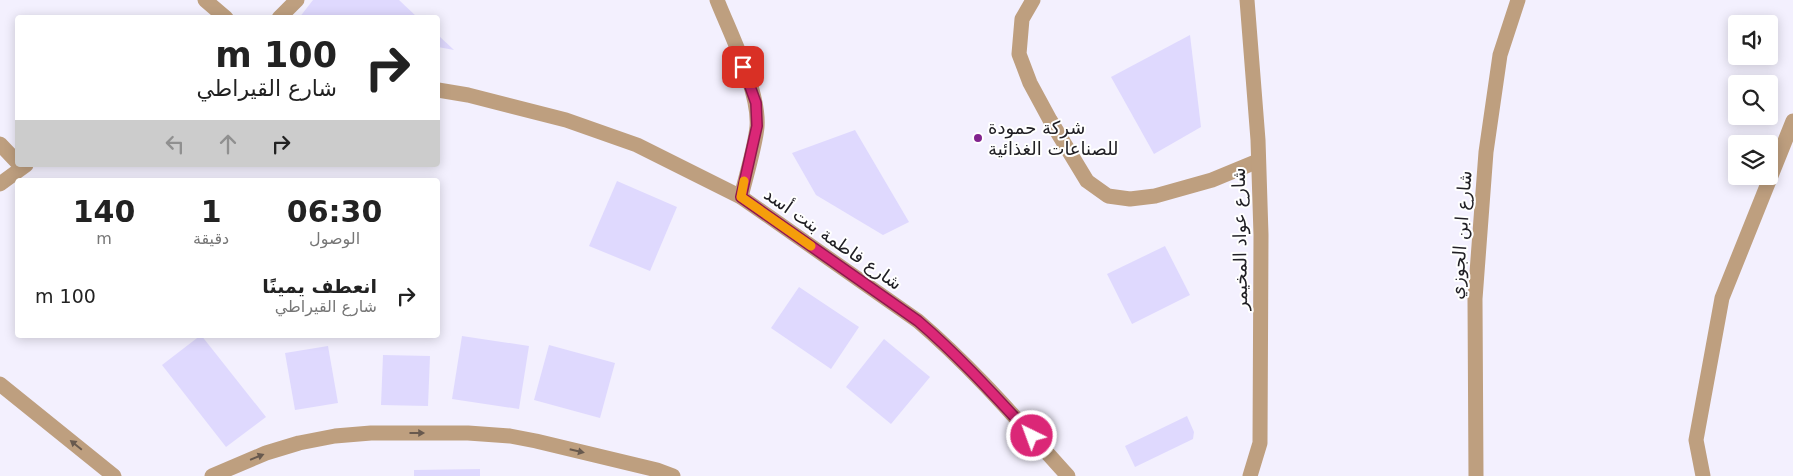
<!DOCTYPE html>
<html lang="ar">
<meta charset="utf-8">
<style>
body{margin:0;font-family:"DejaVu Sans","Noto Sans Arabic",sans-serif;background:#f6f6f6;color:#222;direction:rtl;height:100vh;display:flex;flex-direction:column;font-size:19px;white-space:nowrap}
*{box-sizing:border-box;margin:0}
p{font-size:16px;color:#767676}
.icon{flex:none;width:28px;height:28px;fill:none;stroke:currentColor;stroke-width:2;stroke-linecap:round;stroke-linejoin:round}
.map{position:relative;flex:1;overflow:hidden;direction:ltr}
.panel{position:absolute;left:15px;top:178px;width:425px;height:160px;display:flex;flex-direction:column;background:#fff;border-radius:5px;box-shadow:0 2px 12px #0003;direction:rtl}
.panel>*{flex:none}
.hud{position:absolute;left:15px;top:15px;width:425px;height:152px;border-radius:5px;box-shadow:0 2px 12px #0003;direction:rtl;background:#fff;color:#222;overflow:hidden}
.buttons{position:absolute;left:1728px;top:15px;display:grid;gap:10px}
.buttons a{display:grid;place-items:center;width:50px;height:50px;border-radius:5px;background:#fff;box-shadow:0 2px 12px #0003;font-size:25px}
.pin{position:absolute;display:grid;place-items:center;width:42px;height:42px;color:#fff;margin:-21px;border-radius:10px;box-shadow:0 2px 8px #0006}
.me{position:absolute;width:55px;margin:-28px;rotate:318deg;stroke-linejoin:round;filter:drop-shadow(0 0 4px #0008)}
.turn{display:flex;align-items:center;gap:18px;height:105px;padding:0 20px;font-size:22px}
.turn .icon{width:65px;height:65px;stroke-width:2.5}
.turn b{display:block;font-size:35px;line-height:42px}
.lanes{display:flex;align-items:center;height:48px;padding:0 20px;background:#0003;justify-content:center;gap:25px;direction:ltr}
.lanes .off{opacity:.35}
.eta{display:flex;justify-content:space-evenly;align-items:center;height:85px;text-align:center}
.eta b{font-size:30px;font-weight:700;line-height:35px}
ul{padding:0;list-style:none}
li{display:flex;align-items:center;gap:15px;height:65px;padding:0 20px}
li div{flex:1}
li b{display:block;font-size:19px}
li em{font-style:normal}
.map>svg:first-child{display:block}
</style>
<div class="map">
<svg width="1793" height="476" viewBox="0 0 1793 476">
<rect width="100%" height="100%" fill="#f3f0fe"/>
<g fill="#dfd9fe">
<polygon points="313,0 399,0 418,18 299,18"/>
<polygon points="438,35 454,50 438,47"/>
<polygon points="1190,35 1201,127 1154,154 1111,77"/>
<polygon points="855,130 909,222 883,235 816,195 792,153"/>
<polygon points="617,181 677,207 650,271 589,246"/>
<polygon points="1165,246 1190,295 1132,324 1107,274"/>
<polygon points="799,287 859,327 831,369 771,328"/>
<polygon points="201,335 266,417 226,447 162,365"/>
<polygon points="462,336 529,346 519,409 452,399"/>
<polygon points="884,339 930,377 891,424 846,387"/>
<polygon points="549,345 615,363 600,418 534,400"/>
<polygon points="328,346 338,403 295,410 285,353"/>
<polygon points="383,355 430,356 428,406 381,405"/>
<polygon points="1187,416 1194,432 1193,439 1135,467 1125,446"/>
<polygon points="480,469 480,476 414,476 414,470"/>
</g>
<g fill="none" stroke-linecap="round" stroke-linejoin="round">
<g stroke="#be9f7f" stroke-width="15">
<polyline points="205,0 226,18"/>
<path d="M 717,0 C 730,33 760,92 757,127 C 755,147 746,176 741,197"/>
<polyline points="1033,0 1022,19 1019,54 1030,83 1050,120 1087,181 1108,196 1130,199 1155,196 1212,180 1258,161"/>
<polyline points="1247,0 1258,140 1261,235 1260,443 1250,476"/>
<polyline points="279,18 297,0"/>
<path d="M 438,90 L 468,95 L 566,120 L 637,145 L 741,197 L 918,321 C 973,368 1020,423 1068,476"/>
<polyline points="0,144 18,163"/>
<polyline points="0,184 26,165"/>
<polyline points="0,384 114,476"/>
<polyline points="212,476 266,453 299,443 335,436 371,433 468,433 510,436 536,441 657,470 673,476"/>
<polyline points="1476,476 1475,299 1486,152 1500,55 1518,0"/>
<polyline points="1703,476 1696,440 1722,298 1793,121"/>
</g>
</g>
<defs><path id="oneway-solid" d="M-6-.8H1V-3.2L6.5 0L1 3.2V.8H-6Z" transform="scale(1.25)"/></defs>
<g fill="#68594e">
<use href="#oneway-solid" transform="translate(417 433)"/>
<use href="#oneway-solid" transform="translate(76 445) rotate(-141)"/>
<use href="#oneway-solid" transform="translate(577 451) rotate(13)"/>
<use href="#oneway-solid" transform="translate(257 457) rotate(-22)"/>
</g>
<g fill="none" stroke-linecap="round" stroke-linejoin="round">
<defs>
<path id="route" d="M 743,67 L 756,103 L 757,126 L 741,197 L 918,321 C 959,356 995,396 1032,436"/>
</defs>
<use href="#route" stroke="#8e194d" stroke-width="12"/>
<use href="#route" stroke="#db2777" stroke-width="9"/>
<polyline stroke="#f59e0b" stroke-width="9" points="744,181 741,197 811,246"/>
</g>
<circle fill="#82238e" stroke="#fff" stroke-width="2" cx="978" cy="138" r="5"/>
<g text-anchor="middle" stroke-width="4" stroke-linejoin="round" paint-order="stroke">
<g font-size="18" fill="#212025" stroke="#fff" text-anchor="start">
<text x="988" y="134">شركة حمودة<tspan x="988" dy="21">للصناعات الغذائية</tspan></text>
</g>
<g font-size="18" fill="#212025" stroke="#fff">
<text transform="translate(1461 235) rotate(-86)" y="6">شارع ابن الجوزي</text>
<text transform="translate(833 239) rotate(35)" y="6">شارع فاطمة بنت أسد</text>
<text transform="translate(1240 239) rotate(-91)" y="6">شارع عواد المخيمر</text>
</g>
</g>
</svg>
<div class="buttons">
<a><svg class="icon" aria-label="sound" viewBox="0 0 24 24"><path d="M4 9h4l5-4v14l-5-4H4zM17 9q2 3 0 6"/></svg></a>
<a><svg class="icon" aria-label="search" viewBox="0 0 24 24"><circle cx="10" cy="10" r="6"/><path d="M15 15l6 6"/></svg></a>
<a><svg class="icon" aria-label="layers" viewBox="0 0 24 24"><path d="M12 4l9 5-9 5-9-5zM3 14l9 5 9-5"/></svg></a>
</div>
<div class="pin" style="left:743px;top:67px;background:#d93025"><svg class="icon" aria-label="arrive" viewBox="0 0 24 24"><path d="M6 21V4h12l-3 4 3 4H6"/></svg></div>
<svg class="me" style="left:1032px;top:436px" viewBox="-20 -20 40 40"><circle r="17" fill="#db2777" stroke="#fff" stroke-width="3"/><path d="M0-11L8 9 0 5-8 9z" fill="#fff"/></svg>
<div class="hud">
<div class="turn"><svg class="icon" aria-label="right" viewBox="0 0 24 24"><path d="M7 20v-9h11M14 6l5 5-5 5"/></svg><div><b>100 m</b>شارع القيراطي</div></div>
<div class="lanes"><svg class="icon off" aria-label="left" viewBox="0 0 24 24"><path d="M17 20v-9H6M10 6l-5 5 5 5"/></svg><svg class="icon off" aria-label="ahead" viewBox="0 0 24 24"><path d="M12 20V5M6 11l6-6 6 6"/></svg><svg class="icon" aria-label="right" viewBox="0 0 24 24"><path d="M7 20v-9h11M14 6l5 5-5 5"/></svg></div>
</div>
<section class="panel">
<div class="eta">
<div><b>06:30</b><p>الوصول</p></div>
<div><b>1</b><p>دقيقة</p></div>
<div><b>140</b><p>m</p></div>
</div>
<ul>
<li><svg class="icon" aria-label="right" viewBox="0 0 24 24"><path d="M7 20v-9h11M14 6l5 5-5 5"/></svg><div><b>انعطف يمينًا</b><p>شارع القيراطي</p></div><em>100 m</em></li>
</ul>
</section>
</div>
